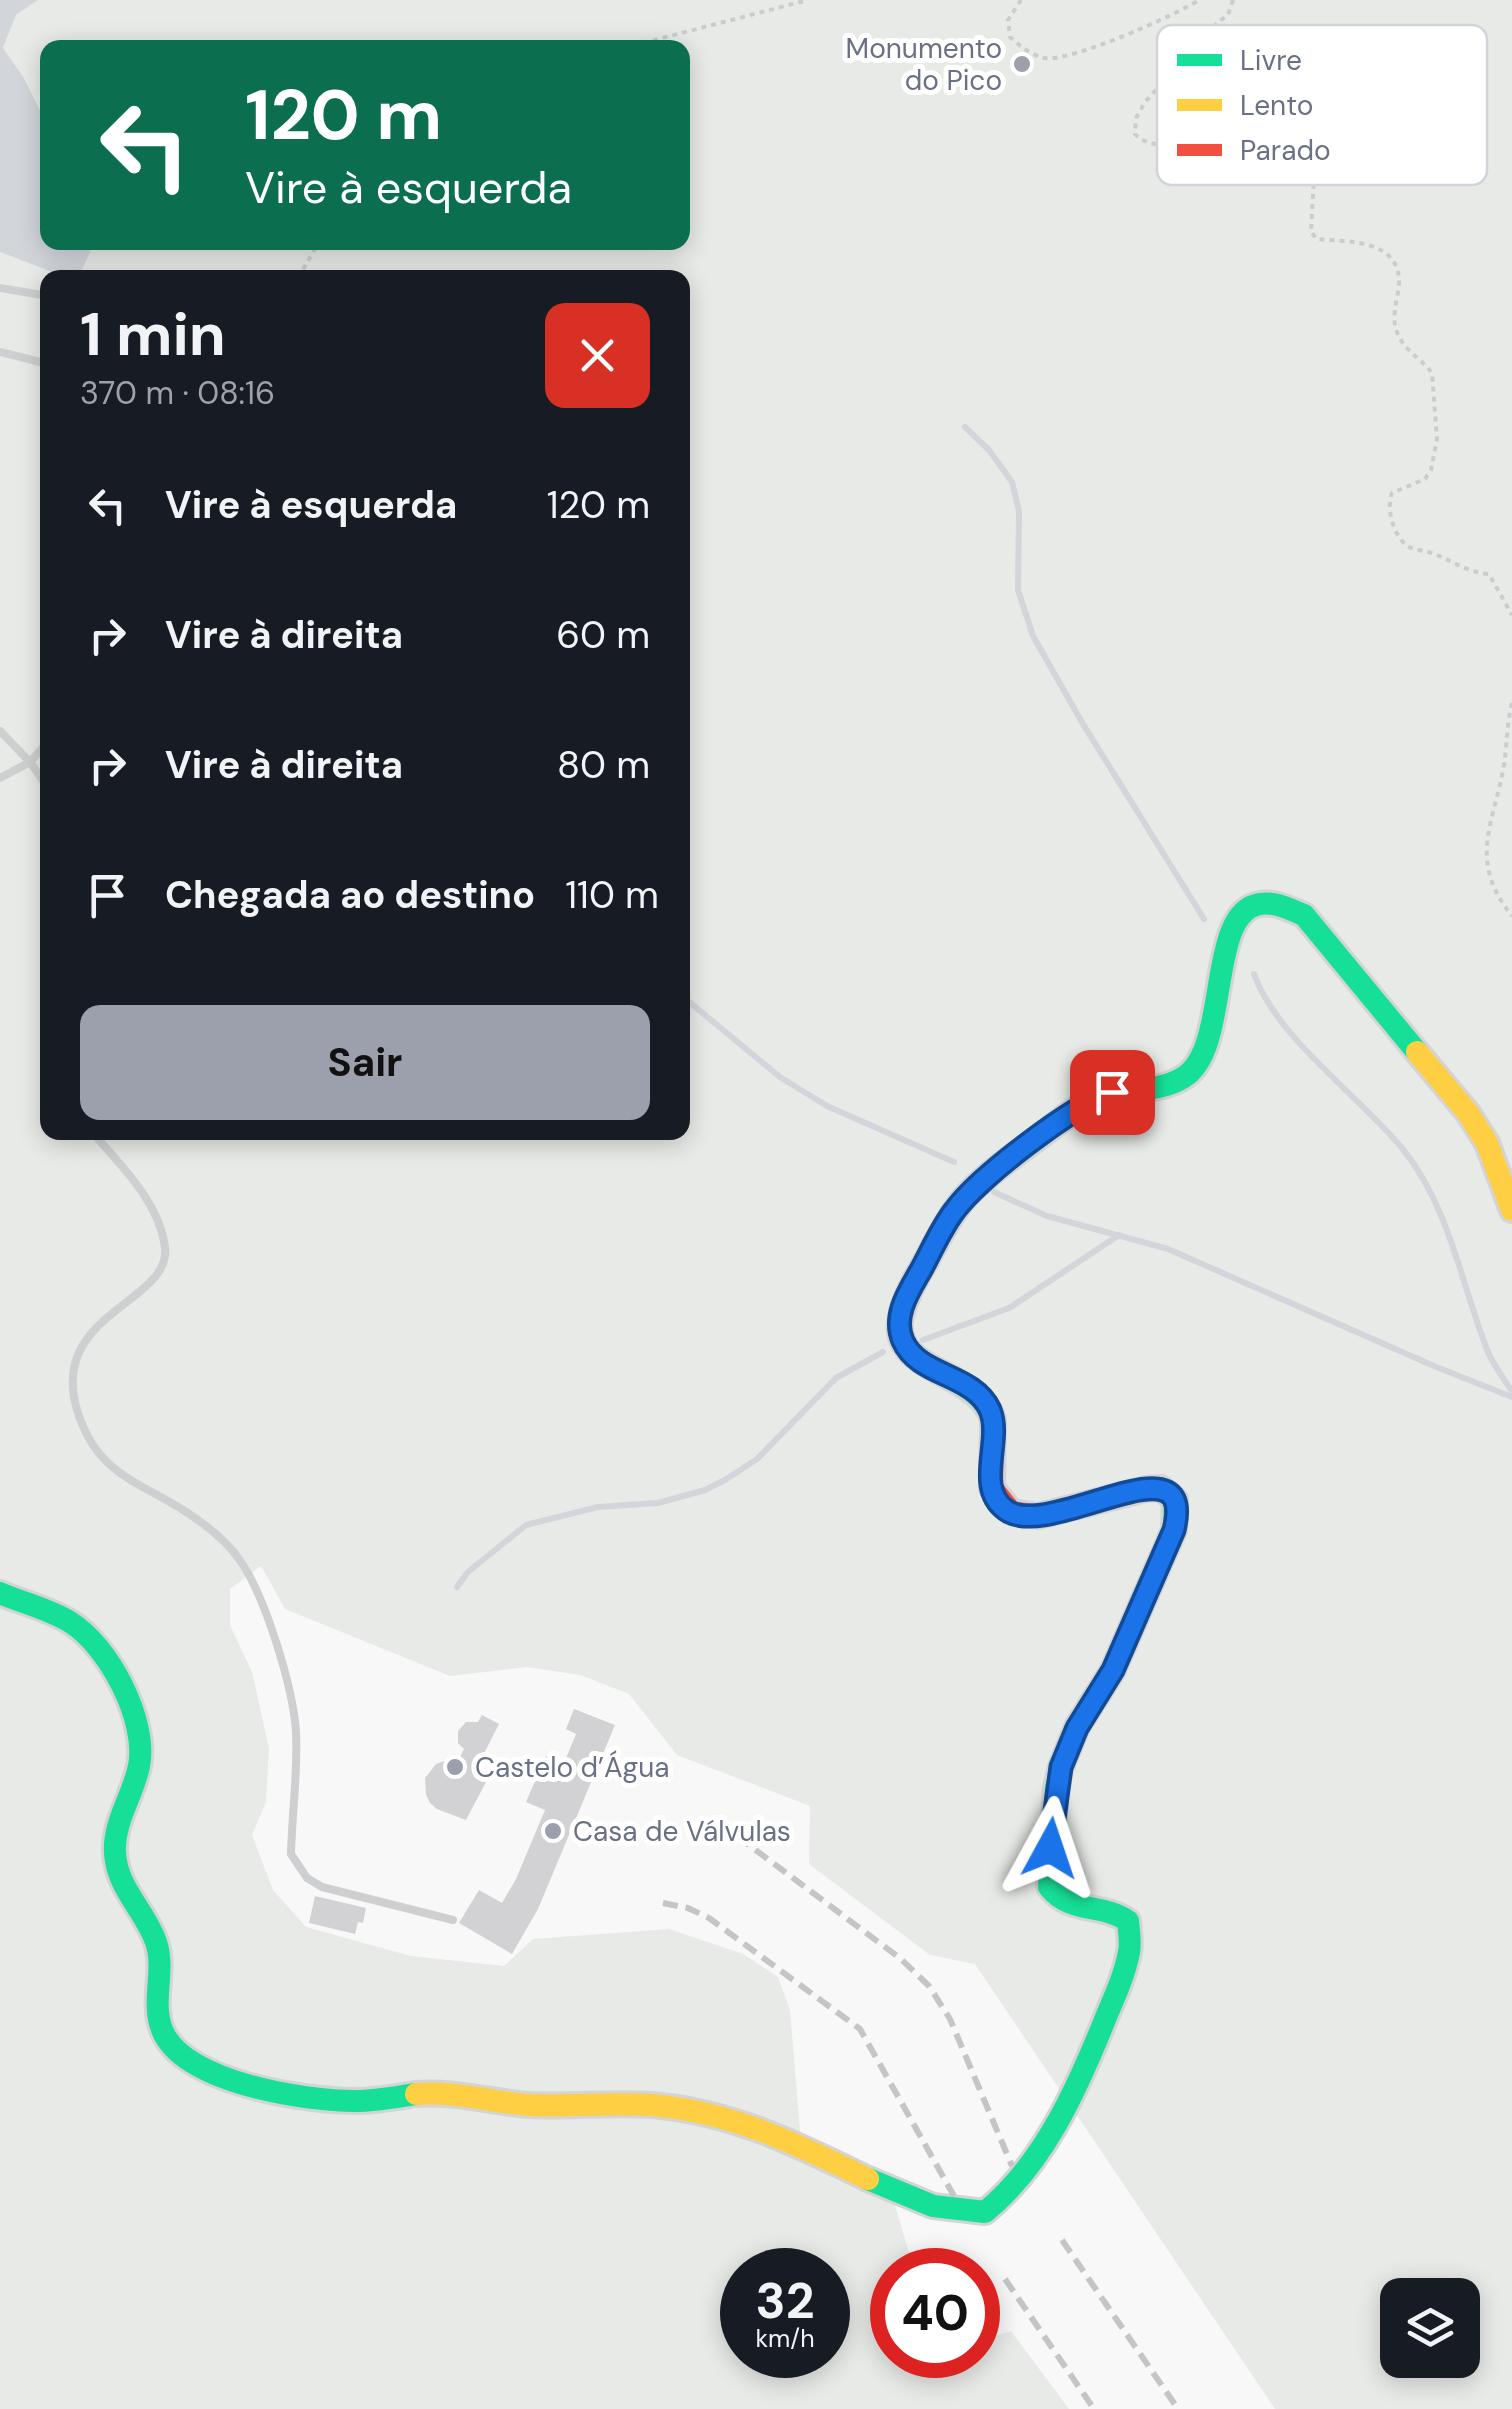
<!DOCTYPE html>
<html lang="pt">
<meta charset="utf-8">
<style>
body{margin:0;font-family:"DM Sans",sans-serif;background:#20242c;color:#f1f3f6;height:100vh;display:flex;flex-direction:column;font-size:38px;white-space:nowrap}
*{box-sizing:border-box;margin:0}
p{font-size:32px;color:#9ea1a6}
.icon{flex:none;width:55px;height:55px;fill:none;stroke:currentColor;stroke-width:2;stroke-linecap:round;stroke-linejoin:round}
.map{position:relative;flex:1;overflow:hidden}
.panel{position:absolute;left:40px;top:270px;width:650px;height:870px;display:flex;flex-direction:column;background:#171b24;border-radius:20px;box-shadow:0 5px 25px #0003}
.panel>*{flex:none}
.guide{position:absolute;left:40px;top:40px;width:650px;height:210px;border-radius:20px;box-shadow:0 5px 25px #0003;background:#0b6e4f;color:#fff;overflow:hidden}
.fabs{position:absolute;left:1380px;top:2278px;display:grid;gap:20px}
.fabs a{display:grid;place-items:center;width:100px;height:100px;border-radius:20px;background:#171b24;box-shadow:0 5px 25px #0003;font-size:50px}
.speed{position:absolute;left:720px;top:2248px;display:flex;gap:20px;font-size:50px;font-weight:700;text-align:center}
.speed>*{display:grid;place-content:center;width:130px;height:130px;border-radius:50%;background:#171b24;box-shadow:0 5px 25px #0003;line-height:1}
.speed small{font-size:25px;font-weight:400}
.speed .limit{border:15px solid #d22;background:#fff;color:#111}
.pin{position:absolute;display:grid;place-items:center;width:85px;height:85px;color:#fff;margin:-42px;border-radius:20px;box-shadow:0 5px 15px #0006}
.me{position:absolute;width:110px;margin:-55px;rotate:5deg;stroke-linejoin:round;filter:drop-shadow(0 0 8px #0008)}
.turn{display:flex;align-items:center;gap:35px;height:210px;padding:0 40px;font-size:45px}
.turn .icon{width:130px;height:130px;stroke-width:2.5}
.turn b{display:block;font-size:70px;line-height:85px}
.round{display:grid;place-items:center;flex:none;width:105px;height:105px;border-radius:20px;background:#20242c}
.head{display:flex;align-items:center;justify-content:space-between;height:170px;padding:0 40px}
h1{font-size:60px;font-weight:700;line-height:75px}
.primary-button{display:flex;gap:20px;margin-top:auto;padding:20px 40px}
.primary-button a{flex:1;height:115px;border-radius:20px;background:#9ca0ad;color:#111;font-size:40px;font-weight:700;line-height:115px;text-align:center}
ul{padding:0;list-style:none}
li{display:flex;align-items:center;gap:30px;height:130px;padding:0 40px}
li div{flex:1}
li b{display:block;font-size:38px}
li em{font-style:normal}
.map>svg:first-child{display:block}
</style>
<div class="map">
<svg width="1512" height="2409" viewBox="0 0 1512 2409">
<rect width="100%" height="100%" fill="#f8f8f8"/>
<path fill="#e7eae6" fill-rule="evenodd" d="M 38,0 L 1512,0 L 1512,2409 L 1275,2409 L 975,1964 L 930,1955 L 809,1864 L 810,1806 L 677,1755 L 629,1694 L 580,1675 L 527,1667 L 450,1676 L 285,1609 L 261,1566 L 230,1589 L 230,1625 L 252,1672 L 269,1748 L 266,1802 L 252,1835 L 273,1890 L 306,1927 L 411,1956 L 504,1966 L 533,1939 L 669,1929 L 743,1954 L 778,1977 L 790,2010 L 802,2154 L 895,2205 L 914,2270 L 892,2270 L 892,2355 L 978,2355 L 978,2317 L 995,2336 L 1011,2331 L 1069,2409 L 0,2409 L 0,252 L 65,277 L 48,278 L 48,1132 L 682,1132 L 682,278 L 79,277 L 94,243 L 682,242 L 682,48 L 48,48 L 47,124 L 24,78 L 3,48 L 16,15 ZM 742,2270 L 828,2270 L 828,2355 L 742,2355 ZM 1398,2295 L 1462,2295 L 1462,2360 L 1398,2360 Z"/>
<polygon fill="#d2d6db" points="0,0 38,0 16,15 3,48 24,78 47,124 48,242 94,243 79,277 65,277 0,252"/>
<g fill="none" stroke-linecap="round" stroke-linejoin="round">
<g stroke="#d2d6db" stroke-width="6">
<polyline points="965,427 989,450 1012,482 1019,511 1018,590 1033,636 1083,724 1204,919"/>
<path d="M 1254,974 C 1277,1038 1358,1095 1402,1148 C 1450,1207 1461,1284 1488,1352 C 1494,1366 1504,1379 1512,1391"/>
<polyline points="682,996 780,1077 827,1106 954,1162"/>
<polyline points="994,1192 1047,1216 1168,1249 1434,1366 1512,1397"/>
<polyline points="923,1340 1009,1308 1119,1235"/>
<polyline points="457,1587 468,1572 526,1525 598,1507 658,1503 705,1490 725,1480 757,1459 836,1378 883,1352"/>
</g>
</g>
<g fill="#d2d2d4">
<polygon points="574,1709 615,1725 538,1909 512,1954 459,1923 479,1890 502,1903 516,1879 545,1810 526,1802 546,1756 564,1763 576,1734 566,1729"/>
<polygon points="482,1715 499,1724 474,1773 487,1780 466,1820 437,1809 430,1803 426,1795 425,1778 436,1764 444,1761 458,1761 464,1749 458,1743 458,1731 466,1722 478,1722"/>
<polygon points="315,1896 366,1908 363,1923 358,1922 355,1934 309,1923"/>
</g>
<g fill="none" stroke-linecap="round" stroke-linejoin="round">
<defs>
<g id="fast">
<path d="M 993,1420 C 980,1371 893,1373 900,1321 C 904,1297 916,1279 927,1259 C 938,1239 948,1218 963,1200 C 984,1175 1013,1157 1039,1137 C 1057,1124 1075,1107 1095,1099 C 1123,1087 1158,1094 1184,1077 C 1231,1048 1206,912 1260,904 C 1275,901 1291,910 1304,915 L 1417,1052"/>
<path d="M 0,1593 C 23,1603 49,1609 70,1622 C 109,1646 148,1721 139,1766 C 133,1796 113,1822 115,1853 C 117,1889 145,1910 156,1942 C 166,1971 150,2003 163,2032 C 186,2083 305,2101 356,2101 C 376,2101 396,2097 416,2094"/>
<path d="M 868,2179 L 933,2206 L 985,2212 C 1044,2164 1078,2087 1106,2017 C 1115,1996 1125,1974 1129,1952 C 1131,1942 1129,1931 1128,1921 C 1102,1903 1070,1914 1049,1887 L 1056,1788 L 1061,1767 L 1077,1727 L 1113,1670 L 1174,1530 L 1175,1500 L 1161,1488 L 1146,1489"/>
</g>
<g id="slow">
<polyline points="1417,1052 1468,1113 1487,1143 1512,1210"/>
<path d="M 416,2094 C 455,2091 491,2102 530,2105 C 571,2107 612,2102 652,2105 C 732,2112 797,2144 868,2179"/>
</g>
<polyline id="jam" points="993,1420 992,1488 1011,1512 1038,1516 1146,1489"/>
</defs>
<use href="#fast" stroke="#d4d4d6" stroke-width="28"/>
<use href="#slow" stroke="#d4d4d6" stroke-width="28"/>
<use href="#jam" stroke="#d4d4d6" stroke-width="28"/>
<g stroke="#ccccce" stroke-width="4" stroke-dasharray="5 5" stroke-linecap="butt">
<path d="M 1021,0 L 1008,20 L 1010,37 C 1020,46 1031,55 1044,58 C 1069,63 1176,15 1199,0"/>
<path d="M 1233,0 L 1228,15 L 1218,22 L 1145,102 L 1136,118 L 1135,134 C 1153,155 1208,140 1234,147 L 1239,150 L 1250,172 L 1261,176 C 1278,174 1285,154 1301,146 L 1315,158 L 1311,232 L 1317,239 C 1349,242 1402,239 1399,286 C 1397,302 1391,317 1397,332 C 1404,351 1421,358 1432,373 L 1437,439 L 1431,470 L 1425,479 L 1392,493 C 1386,509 1393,534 1406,545 C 1414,551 1427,550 1437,555 C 1456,563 1468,572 1489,574 L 1512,615"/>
<polyline points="624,48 808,0"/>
<polyline points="298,278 319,242"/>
<path d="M 1512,703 C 1507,723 1507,744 1504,765 C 1494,824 1467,860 1512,916"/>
</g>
<g stroke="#cecfd1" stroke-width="8">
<polyline points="0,288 48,296"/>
<polyline points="0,352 48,364"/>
<polyline points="0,731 30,762 48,788"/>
<polyline points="0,778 30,762 48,742"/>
<path d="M 92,1132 C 120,1165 159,1201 165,1247 C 172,1304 43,1313 79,1416 C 101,1480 147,1483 195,1518 C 211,1529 228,1543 239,1559 C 265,1595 293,1687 296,1732 C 298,1772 292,1813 291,1854 L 307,1878 L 322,1887 L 453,1920"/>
</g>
<use href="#fast" stroke="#16e098" stroke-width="22"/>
<use href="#slow" stroke="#ffcf43" stroke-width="22"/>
<use href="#jam" stroke="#f24e42" stroke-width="22"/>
<g stroke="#c5c5c7" stroke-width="6" stroke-dasharray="15 8" stroke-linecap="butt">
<polyline points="737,1836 901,1959 929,1986 950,2019 1012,2166"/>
<polyline points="663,1903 688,1908 709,1918 860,2029 954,2196"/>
<polyline points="1062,2240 1178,2409"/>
<polyline points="1005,2279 1094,2409"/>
</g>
</g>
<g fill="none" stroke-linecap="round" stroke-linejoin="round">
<defs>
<path id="route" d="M 1050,1848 L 1061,1767 L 1077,1728 L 1113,1670 L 1174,1530 C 1198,1433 1049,1542 1006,1510 C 974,1487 1003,1441 990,1410 C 973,1373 919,1377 903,1341 C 892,1316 909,1291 921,1270 C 932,1250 941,1228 955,1210 C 979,1177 1072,1106 1112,1092"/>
</defs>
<use href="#route" stroke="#114b97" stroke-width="25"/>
<use href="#route" stroke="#1a73e8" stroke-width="18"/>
</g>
<g fill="#9ca0ad" stroke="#fff" stroke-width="4">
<circle cx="1022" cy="64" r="10"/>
<circle cx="455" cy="1767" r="10"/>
<circle cx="553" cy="1831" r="10"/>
</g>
<g text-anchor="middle" stroke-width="10" stroke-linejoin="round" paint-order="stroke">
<g font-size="28" fill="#6a7185" stroke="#fff" text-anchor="start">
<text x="1002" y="58" text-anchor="end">Monumento<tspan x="1002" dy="32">do Pico</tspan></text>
<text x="475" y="1777">Castelo d’Água</text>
<text x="573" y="1841">Casa de Válvulas</text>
</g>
</g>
<rect x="1157" y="25" width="330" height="160" rx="15" fill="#fff" stroke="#d2d4da" stroke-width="2.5"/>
<rect x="1177" y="54" width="45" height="12" fill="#16e098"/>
<rect x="1177" y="99" width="45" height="12" fill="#ffcf43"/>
<rect x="1177" y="144" width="45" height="12" fill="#f24e42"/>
<g font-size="28" fill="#6a7185">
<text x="1240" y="70">Livre</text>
<text x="1240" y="115">Lento</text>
<text x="1240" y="160">Parado</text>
</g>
</svg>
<div class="fabs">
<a><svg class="icon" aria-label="layers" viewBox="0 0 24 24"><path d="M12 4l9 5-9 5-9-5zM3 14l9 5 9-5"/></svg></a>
</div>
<div class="speed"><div>32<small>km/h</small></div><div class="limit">40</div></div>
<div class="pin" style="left:1112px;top:1092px;background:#d93025"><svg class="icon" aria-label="arrive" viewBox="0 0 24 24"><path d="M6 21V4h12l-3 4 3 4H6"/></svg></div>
<svg class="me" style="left:1050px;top:1848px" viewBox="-20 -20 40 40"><path d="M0-17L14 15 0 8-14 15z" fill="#1a73e8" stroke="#fff" stroke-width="4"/></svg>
<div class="guide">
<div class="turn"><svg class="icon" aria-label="left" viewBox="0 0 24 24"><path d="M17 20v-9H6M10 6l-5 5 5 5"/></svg><div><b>120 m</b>Vire à esquerda</div></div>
</div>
<section class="panel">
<div class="head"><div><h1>1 min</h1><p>370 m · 08:16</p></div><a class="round" style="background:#d93025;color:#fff"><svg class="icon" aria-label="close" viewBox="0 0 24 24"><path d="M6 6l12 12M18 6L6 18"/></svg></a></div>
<ul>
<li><svg class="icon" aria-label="left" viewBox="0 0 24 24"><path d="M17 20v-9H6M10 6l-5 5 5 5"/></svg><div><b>Vire à esquerda</b></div><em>120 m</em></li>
<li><svg class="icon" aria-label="right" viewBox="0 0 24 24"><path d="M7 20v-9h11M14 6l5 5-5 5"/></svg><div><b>Vire à direita</b></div><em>60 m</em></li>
<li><svg class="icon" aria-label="right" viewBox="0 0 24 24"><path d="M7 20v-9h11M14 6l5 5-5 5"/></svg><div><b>Vire à direita</b></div><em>80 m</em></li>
<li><svg class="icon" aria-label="arrive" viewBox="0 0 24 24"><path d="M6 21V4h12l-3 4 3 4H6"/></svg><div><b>Chegada ao destino</b></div><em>110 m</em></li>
</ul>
<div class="primary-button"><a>Sair</a></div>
</section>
</div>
